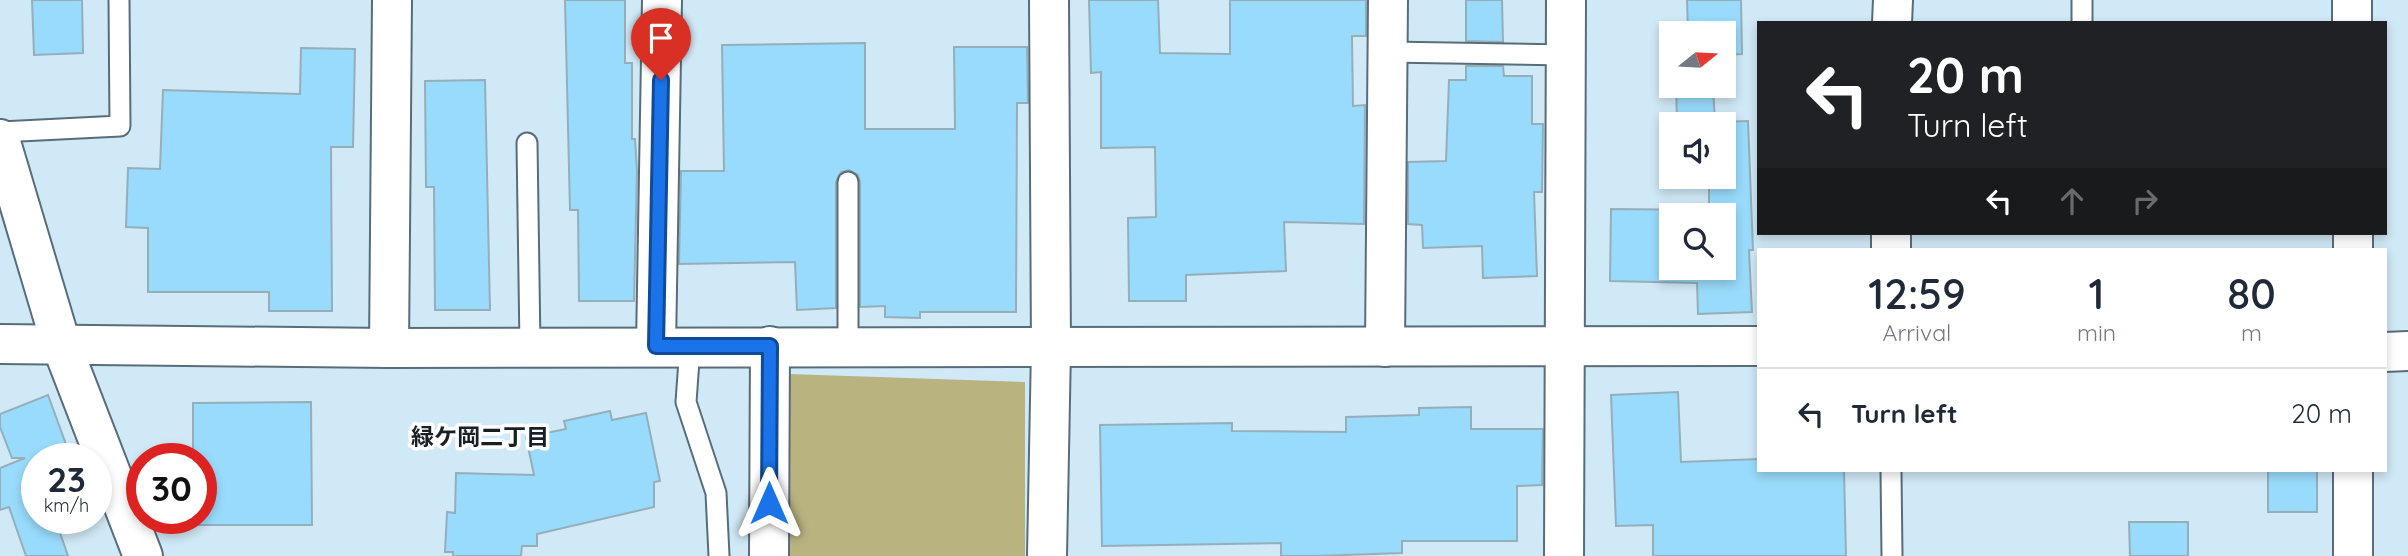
<!DOCTYPE html>
<meta charset="utf-8">
<style>
body{margin:0;font-family:Quicksand,"Noto Sans JP",sans-serif;background:#f6f6f7;color:#1f2937;height:100vh;display:flex;flex-direction:column;font-size:26px;white-space:nowrap}
*{box-sizing:border-box;margin:0}
p{font-size:23px;color:#747a83}
.icon{flex:none;width:38px;height:38px;fill:none;stroke:currentColor;stroke-width:2;stroke-linecap:round;stroke-linejoin:round}
.map{position:relative;flex:1;overflow:hidden}
.drawer{position:absolute;left:1757px;top:248px;width:630px;height:224px;display:flex;flex-direction:column;background:#fff;border-radius:0px;box-shadow:0 4px 10px #0003}
.drawer>*{flex:none}
.banner{position:absolute;left:1757px;top:21px;width:630px;height:214px;border-radius:0px;box-shadow:0 4px 10px #0003;background:#202124;color:#fff;overflow:hidden}
.needle{width:46px;rotate:72deg}
.fabs{position:absolute;left:1659px;top:21px;display:grid;gap:14px}
.fabs a{display:grid;place-items:center;width:77px;height:77px;border-radius:0px;background:#fff;box-shadow:0 4px 10px #0003;font-size:35px}
.speed{position:absolute;left:21px;top:443px;display:flex;gap:14px;font-size:35px;font-weight:700;text-align:center}
.speed>*{display:grid;place-content:center;width:91px;height:91px;border-radius:50%;background:#fff;box-shadow:0 4px 10px #0003;line-height:1}
.speed small{font-size:18px;font-weight:400}
.speed .limit{border:10px solid #d22;background:#fff;color:#111}
.pin{position:absolute;display:grid;place-items:center;width:60px;height:60px;color:#fff;margin:-72px -30px;border-radius:50% 50% 50% 0;rotate:-45deg;box-shadow:0 0 7px #0007}
.pin .icon{rotate:45deg}
.me{position:absolute;width:77px;margin:-38px;rotate:0deg;stroke-linejoin:round;filter:drop-shadow(0 0 5px #0008)}
.turn{display:flex;align-items:center;gap:24px;height:147px;padding:0 35px;font-size:32px}
.turn .icon{width:91px;height:91px;stroke-width:2.5}
.turn b{display:block;font-size:49px;line-height:60px}
.lanes{display:flex;align-items:center;height:66px;padding:0 35px;background:#0003;justify-content:center;gap:35px;direction:ltr}
.lanes .off{opacity:.35}
.eta{display:flex;justify-content:space-evenly;align-items:center;height:119px;text-align:center}
.eta b{font-size:42px;font-weight:600;line-height:49px}
ul{padding:0;list-style:none}
li{display:flex;align-items:center;gap:21px;height:91px;padding:0 35px;border-top:2px solid #e0e1e3}
li div{flex:1}
li b{display:block;font-size:26px}
li em{font-style:normal}
.map>svg:first-child{display:block}
</style>
<div class="map">
<svg width="2408" height="556" viewBox="0 0 2408 556">
<rect width="100%" height="100%" fill="#d0e9f6"/>
<polygon fill="#b9b380" points="789,374 1025,382 1025,556 788,556"/>
<g fill="#99dbfc" stroke="#96aeba" stroke-width="2" fill-rule="evenodd">
<polygon points="32,0 82,0 83,53 34,55"/>
<polygon points="565,0 625,0 625,63 632,63 632,139 635,139 637,171 634,301 579,301 578,210 570,210"/>
<polygon points="1089,0 1158,0 1160,53 1230,54 1230,0 1366,0 1366,36 1352,36 1353,106 1365,105 1364,224 1284,222 1286,271 1186,275 1186,301 1129,301 1128,218 1156,217 1155,147 1101,148 1101,72 1091,73"/>
<polygon points="1466,0 1502,0 1503,42 1466,41"/>
<polygon points="1687,0 1741,0 1742,54 1724,55 1724,33 1688,33"/>
<polygon points="865,43 865,129 955,129 954,47 1027,47 1028,103 1017,103 1016,312 920,312 920,318 885,317 885,306 860,307 860,182 858,175 849,170 841,172 836,182 836,308 797,310 795,262 679,264 681,171 724,171 722,45"/>
<polygon points="301,48 355,49 353,147 331,147 332,311 269,311 269,292 148,292 148,228 126,227 128,168 160,169 163,90 300,94"/>
<polygon points="1466,66 1503,66 1504,76 1532,76 1532,124 1543,124 1542,192 1534,192 1537,276 1483,278 1482,246 1423,248 1422,225 1408,224 1408,162 1446,161 1449,80 1466,80"/>
<polygon points="485,80 490,310 435,310 434,187 426,187 425,81"/>
<path d="M 1713,86 L 1715,122 L 1748,121 L 1753,250 L 1749,250 L 1752,312 L 1698,314 L 1697,283 L 1610,281 L 1611,209 L 1709,210 L 1709,177 L 1724,177 L 1724,124 L 1677,124 L 1676,87 ZM 1671,215 L 1724,215 L 1724,268 L 1671,268 Z"/>
<polygon points="1678,392 1681,462 1759,459 1759,471 1844,471 1846,556 1653,556 1653,525 1616,526 1611,395"/>
<polygon points="48,395 71,458 35,458 37,518 55,518 68,556 26,556 9,507 0,510 0,468 25,458 12,458 0,427 0,414"/>
<polygon points="311,402 312,525 193,525 193,518 201,518 201,458 193,458 193,403"/>
<polygon points="1471,407 1471,429 1543,429 1542,485 1517,486 1517,541 1402,541 1402,553 1317,556 1281,556 1281,543 1102,546 1100,425 1232,423 1232,431 1346,432 1346,417 1419,415 1419,408"/>
<polygon points="610,411 612,420 646,413 660,481 654,482 654,507 537,534 537,546 522,546 521,556 453,556 453,552 445,552 447,512 455,513 456,473 534,475 526,437 566,429 564,421"/>
<rect x="2268" y="471" width="49" height="41"/>
<polygon points="2129,522 2188,522 2188,556 2130,556"/>
</g>
<g fill="none" stroke-linecap="round" stroke-linejoin="round">
<defs>
<g id="lane">
<polyline points="2082,23 2082,0"/>
<polyline points="1388,52 1566,55"/>
<polyline points="0,132 120,126 119,0"/>
<polyline points="527,143 530,346"/>
<polyline points="848,182 848,346"/>
<polyline points="690,346 686,402 716,493 719,556"/>
<polyline points="1891,471 1892,556"/>
</g>
<g id="street">
<polyline points="2352,0 2352,23"/>
<polyline points="1892,23 1893,0"/>
<polyline points="0,139 61,344 143,556"/>
<polyline points="2353,233 2353,250"/>
<polyline points="1891,250 1891,233"/>
<polyline points="0,344 389,348 1759,346"/>
<polyline points="656,346 662,0"/>
<polyline points="1385,347 1388,0"/>
<polyline points="389,348 392,0"/>
<polyline points="2385,352 2408,351"/>
<polyline points="769,556 770,346"/>
<polyline points="1047,556 1051,348 1049,0"/>
<polyline points="1564,556 1566,0"/>
<polyline points="2353,556 2353,471"/>
</g>
</defs>
<use href="#lane" stroke="#586d79" stroke-width="23"/>
<use href="#street" stroke="#586d79" stroke-width="42"/>
<use href="#lane" stroke="#fff" stroke-width="19"/>
<use href="#street" stroke="#fff" stroke-width="38"/>
</g>
<g fill="none" stroke-linecap="round" stroke-linejoin="round">
<defs>
<polyline id="route" points="661,80 656,346 770,346 769,503"/>
</defs>
<use href="#route" stroke="#114b97" stroke-width="18"/>
<use href="#route" stroke="#1a73e8" stroke-width="12"/>
</g>
<g text-anchor="middle" stroke-width="7" stroke-linejoin="round" paint-order="stroke">
<g font-size="23" font-weight="bold" fill="#172025" stroke="#fff">
<text x="480" y="445">緑ケ岡二丁目</text>
</g>
</g>
</svg>
<div class="fabs">
<a><svg class="needle" viewBox="-14 -14 28 28"><path d="M0-13l5 13h-10z" fill="#e53935"/><path d="M0 13l5-13h-10z" fill="#747a83"/></svg></a>
<a><svg class="icon" aria-label="sound" viewBox="0 0 24 24"><path d="M4 9h4l5-4v14l-5-4H4zM17 9q2 3 0 6"/></svg></a>
<a><svg class="icon" aria-label="search" viewBox="0 0 24 24"><circle cx="10" cy="10" r="6"/><path d="M15 15l6 6"/></svg></a>
</div>
<div class="speed"><div>23<small>km/h</small></div><div class="limit">30</div></div>
<div class="pin" style="left:661px;top:80px;background:#d93025"><svg class="icon" aria-label="arrive" viewBox="0 0 24 24"><path d="M6 21V4h12l-3 4 3 4H6"/></svg></div>
<svg class="me" style="left:769px;top:503px" viewBox="-20 -20 40 40"><path d="M0-17L14 15 0 8-14 15z" fill="#1a73e8" stroke="#fff" stroke-width="4"/></svg>
<div class="banner">
<div class="turn"><svg class="icon" aria-label="left" viewBox="0 0 24 24"><path d="M17 20v-9H6M10 6l-5 5 5 5"/></svg><div><b>20 m</b>Turn left</div></div>
<div class="lanes"><svg class="icon" aria-label="left" viewBox="0 0 24 24"><path d="M17 20v-9H6M10 6l-5 5 5 5"/></svg><svg class="icon off" aria-label="ahead" viewBox="0 0 24 24"><path d="M12 20V5M6 11l6-6 6 6"/></svg><svg class="icon off" aria-label="right" viewBox="0 0 24 24"><path d="M7 20v-9h11M14 6l5 5-5 5"/></svg></div>
</div>
<section class="drawer">
<div class="eta">
<div><b>12:59</b><p>Arrival</p></div>
<div><b>1</b><p>min</p></div>
<div><b>80</b><p>m</p></div>
</div>
<ul>
<li><svg class="icon" aria-label="left" viewBox="0 0 24 24"><path d="M17 20v-9H6M10 6l-5 5 5 5"/></svg><div><b>Turn left</b></div><em>20 m</em></li>
</ul>
</section>
</div>
